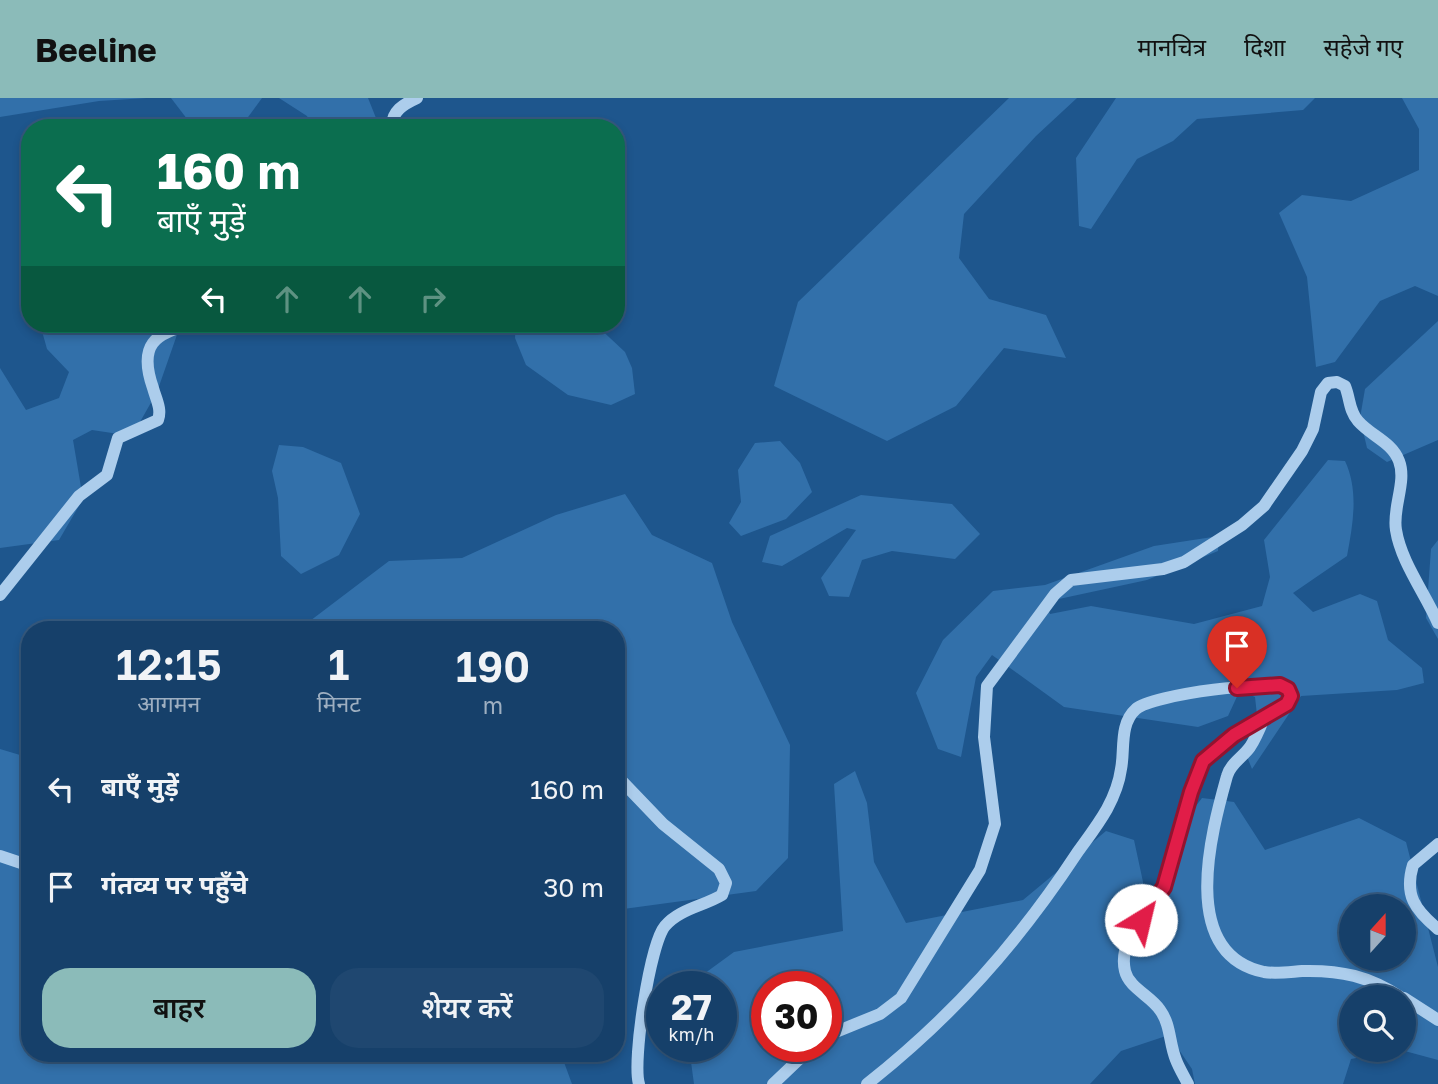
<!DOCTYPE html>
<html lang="hi">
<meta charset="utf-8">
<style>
body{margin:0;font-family:"Golos Text","Noto Sans Devanagari",sans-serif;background:#1f4770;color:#f1f3f6;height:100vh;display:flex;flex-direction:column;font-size:26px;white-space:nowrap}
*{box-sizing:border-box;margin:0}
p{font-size:23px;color:#9eafc1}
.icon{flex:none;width:38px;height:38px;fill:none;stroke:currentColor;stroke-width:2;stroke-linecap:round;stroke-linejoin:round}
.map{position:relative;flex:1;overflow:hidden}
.sheet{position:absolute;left:21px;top:523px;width:604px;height:441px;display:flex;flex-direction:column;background:#16406a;border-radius:28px;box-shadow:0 4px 10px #0003,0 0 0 2px #35597e}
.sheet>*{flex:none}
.banner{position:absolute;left:21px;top:21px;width:604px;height:214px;border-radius:28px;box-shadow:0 4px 10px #0003,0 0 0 2px #35597e;background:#0b6e4f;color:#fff;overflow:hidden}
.needle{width:46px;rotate:21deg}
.buttons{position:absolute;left:1339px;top:796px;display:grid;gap:14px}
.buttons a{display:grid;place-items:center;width:77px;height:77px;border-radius:50%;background:#16406a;box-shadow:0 4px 10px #0003,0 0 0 2px #35597e;font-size:35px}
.speed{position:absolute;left:646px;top:873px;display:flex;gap:14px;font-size:35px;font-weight:700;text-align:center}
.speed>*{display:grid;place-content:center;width:91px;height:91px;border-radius:50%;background:#16406a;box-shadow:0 4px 10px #0003,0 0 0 2px #35597e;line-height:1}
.speed small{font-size:18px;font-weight:400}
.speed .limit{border:10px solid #d22;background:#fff;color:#111}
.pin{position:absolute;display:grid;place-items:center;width:60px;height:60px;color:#fff;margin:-72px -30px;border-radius:50% 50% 50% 0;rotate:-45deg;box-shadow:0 0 7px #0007}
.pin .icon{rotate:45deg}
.me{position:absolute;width:77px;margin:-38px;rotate:36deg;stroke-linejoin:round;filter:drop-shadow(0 0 5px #0008)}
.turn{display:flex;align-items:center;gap:24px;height:147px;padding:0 21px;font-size:32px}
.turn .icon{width:91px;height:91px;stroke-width:2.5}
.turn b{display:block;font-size:49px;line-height:60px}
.lanes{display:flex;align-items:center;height:66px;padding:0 21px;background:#0003;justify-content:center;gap:35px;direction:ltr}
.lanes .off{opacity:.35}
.eta{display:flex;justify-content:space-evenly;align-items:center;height:119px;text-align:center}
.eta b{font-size:42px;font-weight:600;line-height:49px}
.cta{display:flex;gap:14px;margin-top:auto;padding:14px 21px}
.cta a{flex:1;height:80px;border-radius:28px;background:#8bbbb9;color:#111;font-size:28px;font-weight:600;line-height:80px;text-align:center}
.cta a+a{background:#1f4770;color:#f1f3f6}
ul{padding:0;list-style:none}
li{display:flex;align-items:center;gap:21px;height:98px;padding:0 21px}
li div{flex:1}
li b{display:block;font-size:26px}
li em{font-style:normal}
header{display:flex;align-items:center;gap:42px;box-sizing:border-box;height:98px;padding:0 35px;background:#8bbbb9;color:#111}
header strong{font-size:33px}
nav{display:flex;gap:38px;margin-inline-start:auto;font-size:24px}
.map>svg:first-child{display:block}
</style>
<header>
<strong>Beeline</strong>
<nav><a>मानचित्र</a><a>दिशा</a><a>सहेजे गए</a></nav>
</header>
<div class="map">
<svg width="1438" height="986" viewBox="0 0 1438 986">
<rect width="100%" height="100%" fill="#1e568d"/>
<g fill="#3270aa" fill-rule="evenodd">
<polygon points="0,0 147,0 99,3 0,19"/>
<polygon points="171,0 262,0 240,30 194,30"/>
<polygon points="279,0 368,0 380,30 313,30 307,18"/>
<polygon points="1009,0 1077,0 1036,38 964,116 959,160 989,201 1046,217 1066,260 1004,250 956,308 887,343 774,288 798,204"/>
<polygon points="1116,0 1315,0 1303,12 1197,21 1173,43 1137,61 1091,131 1079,128 1076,60"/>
<polygon points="1402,0 1438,0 1438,198 1415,188 1380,203 1335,264 1316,269 1307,179 1279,115 1302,97 1351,103 1419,72 1419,31"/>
<polygon points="1438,223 1438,342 1387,364 1367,350 1360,320 1365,291"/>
<polygon points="40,226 178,226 179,231 157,294 132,338 92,332 73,342 83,401 59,442 0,450 0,270 26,312 59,300 69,274 47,251"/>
<polygon points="516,226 595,226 625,254 632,270 635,296 611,307 568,297 526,267 515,240"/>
<polygon points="780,343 800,365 812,394 786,421 741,438 729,425 741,404 738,372 755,345"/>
<polygon points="279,347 303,349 341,365 360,416 339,457 301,476 281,458 278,400 272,373"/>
<path d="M 1328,362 L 1345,363 C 1359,393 1353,426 1347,458 L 1293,495 L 1313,514 L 1360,496 L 1377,503 L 1388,542 L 1422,570 L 1424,585 L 1397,592 L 1301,598 L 1252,671 L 1246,656 L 1258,626 L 1255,599 L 1240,592 L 1228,618 L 1198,629 L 1064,609 L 992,557 L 976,579 L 961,659 L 938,651 L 916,595 L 943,542 L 993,493 L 1045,487 L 1154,448 L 1219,438 L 1218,453 L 1147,482 L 1045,504 L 1050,516 L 1091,508 L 1194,526 L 1262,508 L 1270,479 L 1264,442 Z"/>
<polygon points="625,396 652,437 712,465 732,524 790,647 788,760 756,793 616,812 616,532 298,532 389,463 462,460 556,417"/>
<polygon points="861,397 952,406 980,436 955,461 892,453 862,462 849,499 829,498 821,480 856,432 847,430 782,468 762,464 770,438"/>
<polygon points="1438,442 1438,541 1426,520 1431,451"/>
<polygon points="0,651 20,657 30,655 30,956 561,956 572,986 0,986"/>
<path d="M 855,673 L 867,705 L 874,764 L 906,825 L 1023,802 L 1106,733 L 1134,742 L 1151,821 L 1168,818 L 1170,742 L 1202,700 L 1234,704 L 1265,752 L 1359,720 L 1406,744 L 1438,869 L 1438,962 L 1401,952 L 1404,952 L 1404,900 L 1351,900 L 1351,952 L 1399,952 L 1351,961 L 1343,986 L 1195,986 L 1192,971 L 1169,937 L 1121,953 L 1090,986 L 694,986 L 689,949 L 721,948 L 721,889 L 686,889 L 734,854 L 843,833 L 834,686 ZM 1351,808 L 1404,808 L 1404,861 L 1351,861 ZM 766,889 L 826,889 L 826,948 L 766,948 Z"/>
</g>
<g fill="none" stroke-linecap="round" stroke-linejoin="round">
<g stroke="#accdec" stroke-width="12">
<path d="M 392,30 C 391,13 404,6 417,0"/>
<path d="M 0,497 L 79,398 L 107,377 L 118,340 L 158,322 C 162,311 156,301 153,290 C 138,247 154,235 193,226"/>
<path d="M 1264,620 C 1260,630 1256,640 1250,649 C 1243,659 1230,666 1227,678 C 1211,735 1178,856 1264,874 C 1276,876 1289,874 1302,873 C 1341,872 1369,878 1402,900"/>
<path d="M 616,677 L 663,726 L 719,771 L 726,785 L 722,797 C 704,808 679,811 665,828 C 650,846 632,963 639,986"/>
<path d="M 1438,746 L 1413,767 C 1404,797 1415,812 1438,831"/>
<polyline points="0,758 30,768"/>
<polyline points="1404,900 1438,922"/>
<path d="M 826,938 L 880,916 L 901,900 L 980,772 L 995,726 L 984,639 L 987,588 L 1055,496 L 1071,482 L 1163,471 L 1184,464 L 1242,427 L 1264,408 L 1302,353 L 1313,331 L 1321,294 L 1328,285 L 1337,284 L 1345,288 C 1350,300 1349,313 1358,323 C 1371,338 1392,344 1399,363 C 1407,384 1392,410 1396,432 C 1401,464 1425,495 1438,525"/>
<polyline points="773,986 813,948"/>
<path d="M 867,986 C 952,919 1017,846 1077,755 C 1087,741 1098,727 1107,711 C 1114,698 1119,686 1121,671 C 1125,652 1119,626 1136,611 C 1151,597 1277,579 1290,594 L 1287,606 C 1260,623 1223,636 1204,663 C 1180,695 1181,752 1164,789 C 1152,817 1117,839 1125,873 C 1129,890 1151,898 1160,912 C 1171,927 1169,945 1176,962 C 1179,970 1184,978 1188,986"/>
</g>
</g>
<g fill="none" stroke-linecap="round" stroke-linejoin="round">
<defs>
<polyline id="route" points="1141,822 1164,789 1191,694 1203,663 1234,637 1287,606 1291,598 1288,591 1280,587 1237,590"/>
</defs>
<use href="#route" stroke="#92132f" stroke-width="18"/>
<use href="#route" stroke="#e11d48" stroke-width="12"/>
</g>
</svg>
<div class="buttons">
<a><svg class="needle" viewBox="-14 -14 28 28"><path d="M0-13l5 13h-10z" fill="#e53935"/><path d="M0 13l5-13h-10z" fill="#9eafc1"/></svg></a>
<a><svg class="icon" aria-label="search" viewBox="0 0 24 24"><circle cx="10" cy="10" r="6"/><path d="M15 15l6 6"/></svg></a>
</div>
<div class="speed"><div>27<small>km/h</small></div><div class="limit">30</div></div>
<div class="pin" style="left:1237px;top:590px;background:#d93025"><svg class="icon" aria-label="arrive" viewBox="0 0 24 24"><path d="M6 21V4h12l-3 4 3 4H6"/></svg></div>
<svg class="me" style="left:1141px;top:822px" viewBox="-20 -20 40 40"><circle r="19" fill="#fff"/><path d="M0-13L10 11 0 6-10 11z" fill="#e11d48"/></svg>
<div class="banner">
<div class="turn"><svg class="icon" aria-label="left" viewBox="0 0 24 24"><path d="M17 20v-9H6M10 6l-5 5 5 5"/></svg><div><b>160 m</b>बाएँ मुड़ें</div></div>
<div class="lanes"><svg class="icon" aria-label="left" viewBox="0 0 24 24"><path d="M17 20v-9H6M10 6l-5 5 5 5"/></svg><svg class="icon off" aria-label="ahead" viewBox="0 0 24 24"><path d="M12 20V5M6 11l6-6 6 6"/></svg><svg class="icon off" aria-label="ahead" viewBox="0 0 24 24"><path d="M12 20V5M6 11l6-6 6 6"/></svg><svg class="icon off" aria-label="right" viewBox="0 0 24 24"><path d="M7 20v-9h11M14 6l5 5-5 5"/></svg></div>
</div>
<section class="sheet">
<div class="eta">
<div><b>12:15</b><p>आगमन</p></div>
<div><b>1</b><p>मिनट</p></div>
<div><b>190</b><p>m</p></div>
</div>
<ul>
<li><svg class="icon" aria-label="left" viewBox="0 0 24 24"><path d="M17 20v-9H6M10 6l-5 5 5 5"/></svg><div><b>बाएँ मुड़ें</b></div><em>160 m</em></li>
<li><svg class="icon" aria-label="arrive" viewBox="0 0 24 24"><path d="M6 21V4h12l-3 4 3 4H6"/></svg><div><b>गंतव्य पर पहुँचे</b></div><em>30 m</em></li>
</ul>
<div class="cta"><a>बाहर</a><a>शेयर करें</a></div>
</section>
</div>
